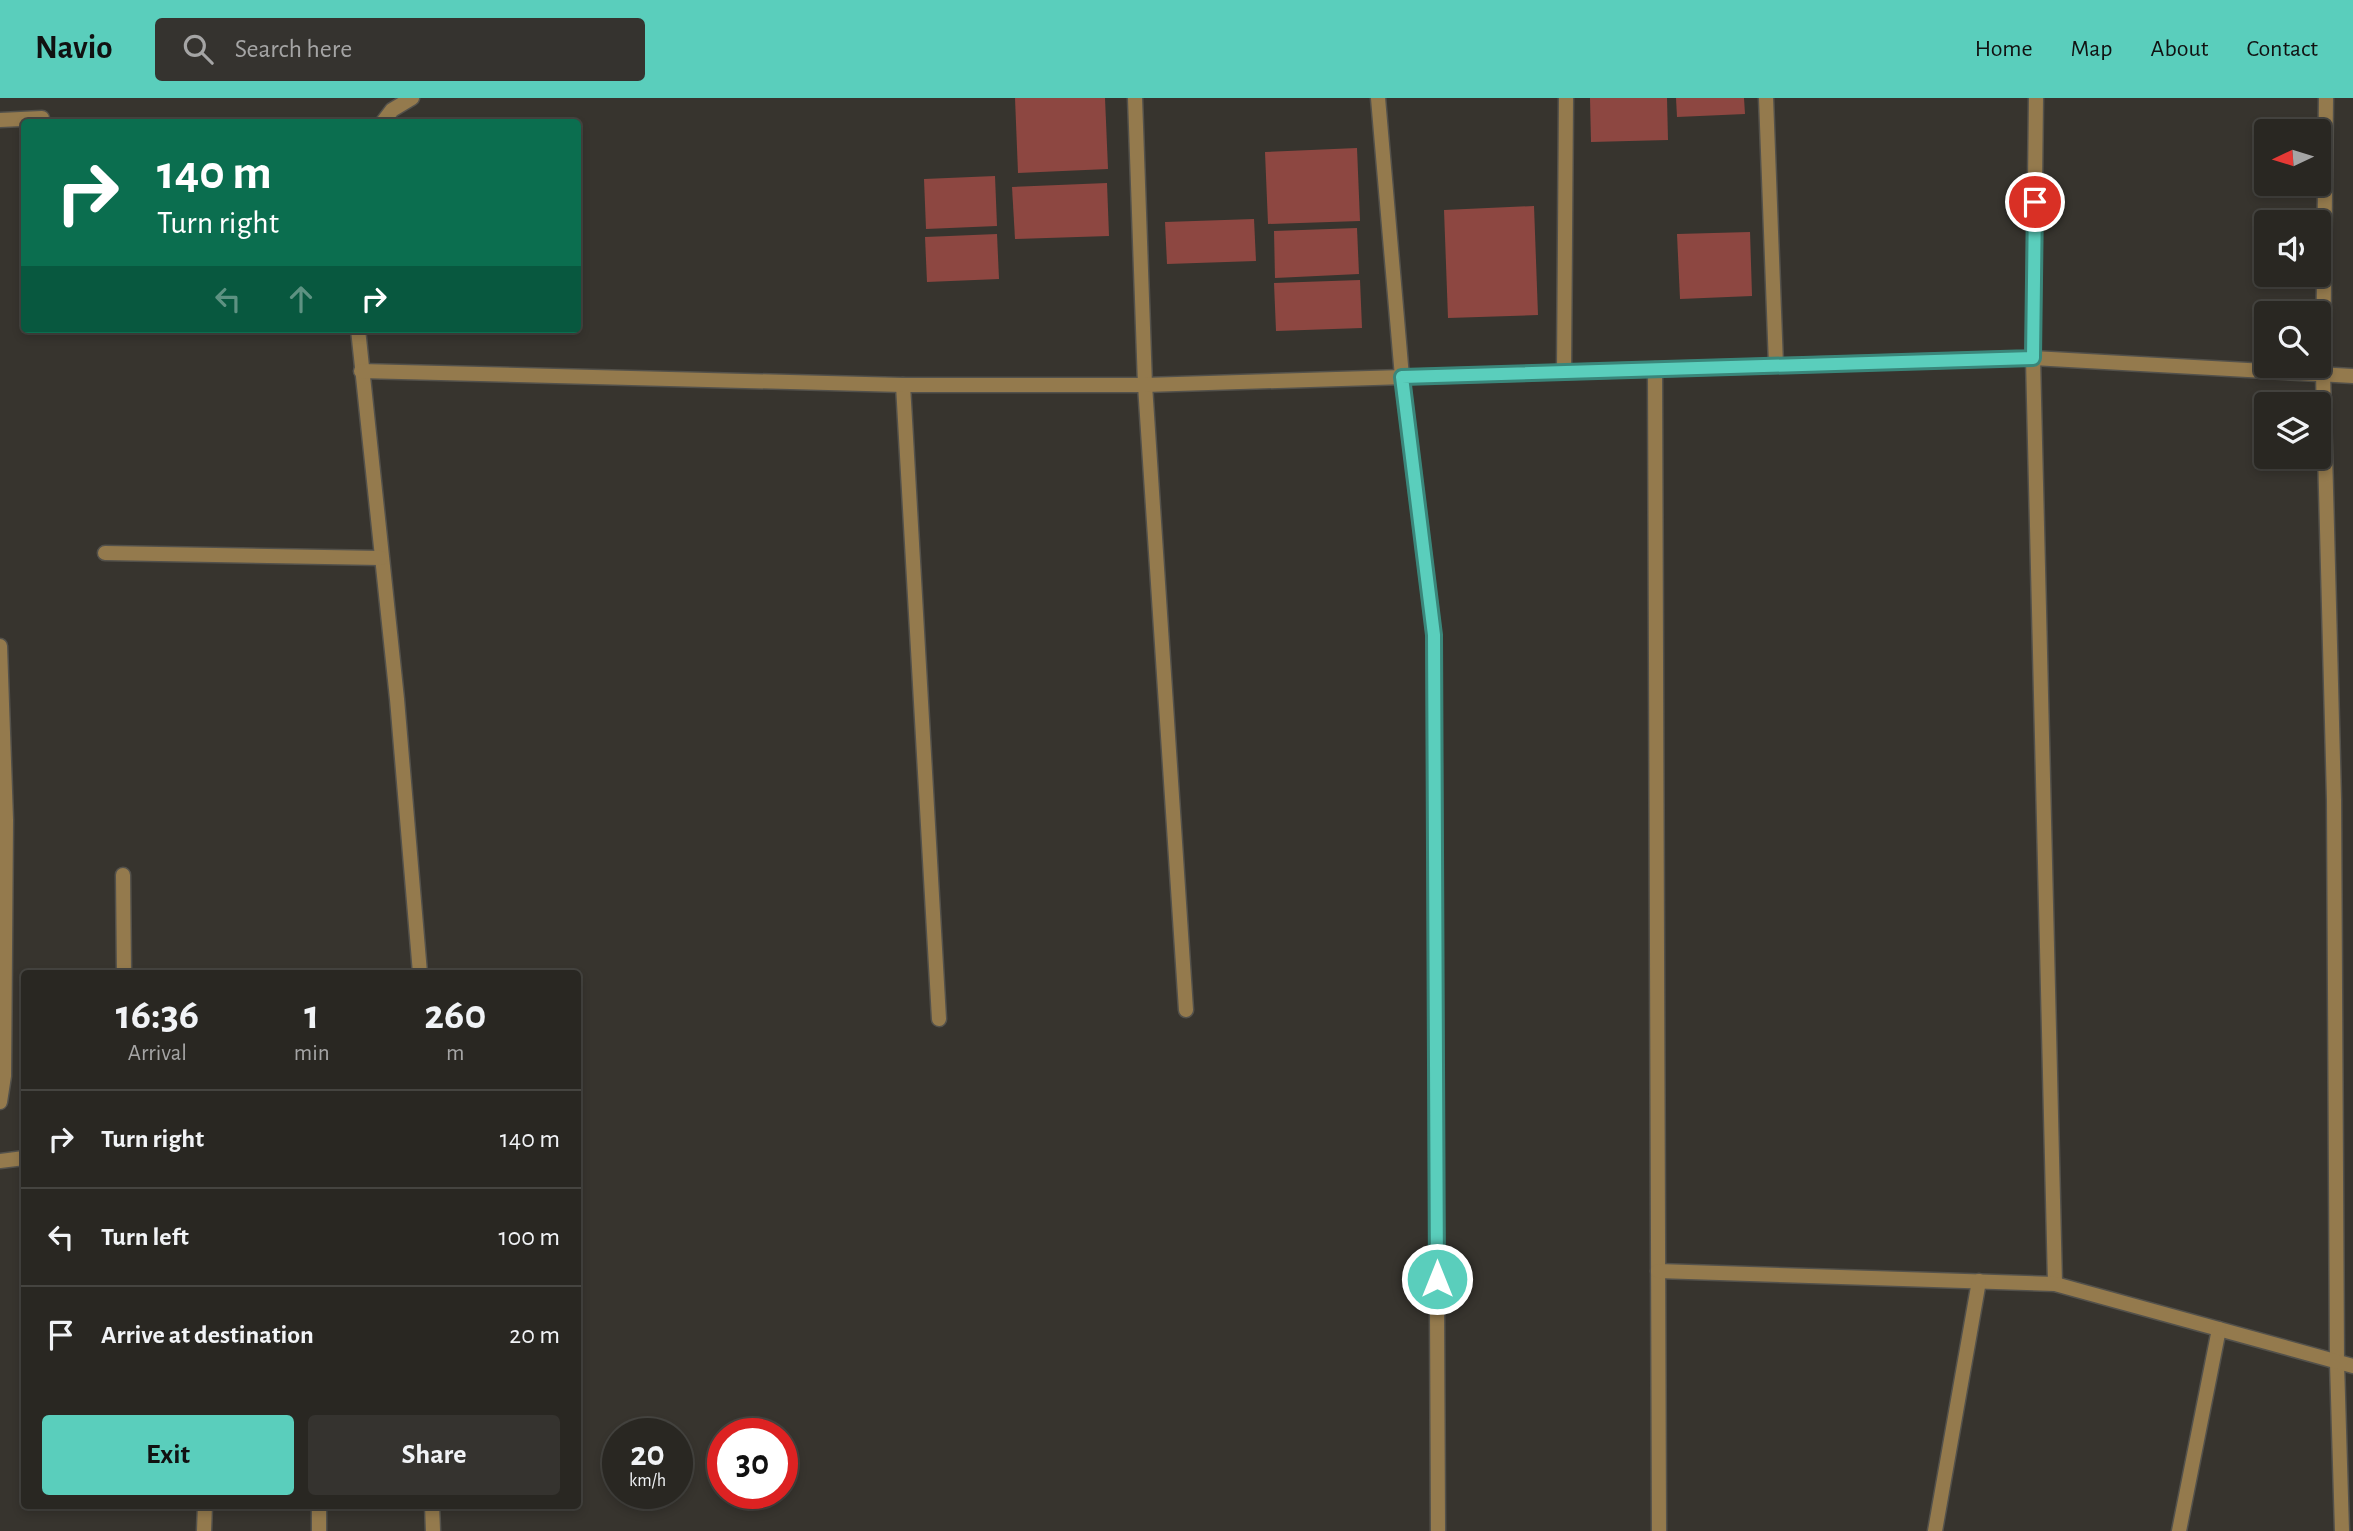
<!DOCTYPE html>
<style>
body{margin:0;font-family:"Alegreya Sans",sans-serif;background:#35332f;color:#f1f3f6;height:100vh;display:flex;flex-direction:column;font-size:26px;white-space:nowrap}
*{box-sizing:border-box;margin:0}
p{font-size:23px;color:#a5a5a5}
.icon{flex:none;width:38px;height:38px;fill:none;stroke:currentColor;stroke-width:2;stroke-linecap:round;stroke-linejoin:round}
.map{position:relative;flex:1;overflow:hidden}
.drawer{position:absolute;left:21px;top:872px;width:560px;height:539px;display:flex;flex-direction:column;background:#292722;border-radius:7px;box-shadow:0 4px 10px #0003,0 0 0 2px #454440}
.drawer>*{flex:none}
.top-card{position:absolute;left:21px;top:21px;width:560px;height:214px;border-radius:7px;box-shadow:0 4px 10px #0003,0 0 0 2px #454440;background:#0b6e4f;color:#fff;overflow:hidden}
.needle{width:46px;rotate:266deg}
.fabs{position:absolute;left:2254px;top:21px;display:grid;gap:14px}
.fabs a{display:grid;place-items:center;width:77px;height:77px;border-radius:7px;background:#292722;box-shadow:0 4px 10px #0003,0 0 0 2px #454440;font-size:35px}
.speed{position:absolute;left:602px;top:1320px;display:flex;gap:14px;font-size:35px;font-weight:700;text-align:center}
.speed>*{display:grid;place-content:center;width:91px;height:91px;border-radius:50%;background:#292722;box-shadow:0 4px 10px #0003,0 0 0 2px #454440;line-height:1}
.speed small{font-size:18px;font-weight:400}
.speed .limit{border:10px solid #d22;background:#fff;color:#111}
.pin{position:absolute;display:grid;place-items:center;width:60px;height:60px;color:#fff;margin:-30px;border:4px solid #fff;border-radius:50%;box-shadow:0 2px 7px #0007}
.me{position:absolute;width:77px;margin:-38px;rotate:0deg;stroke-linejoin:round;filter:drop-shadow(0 0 5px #0008)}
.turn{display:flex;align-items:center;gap:24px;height:147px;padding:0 21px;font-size:32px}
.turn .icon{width:91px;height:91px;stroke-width:2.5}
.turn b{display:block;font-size:49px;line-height:60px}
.lanes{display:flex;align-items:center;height:66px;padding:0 21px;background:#0003;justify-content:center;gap:35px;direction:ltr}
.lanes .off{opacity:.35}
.eta{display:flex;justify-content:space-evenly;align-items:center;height:119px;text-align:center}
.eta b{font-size:42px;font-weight:700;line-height:49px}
.cta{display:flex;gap:14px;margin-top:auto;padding:14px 21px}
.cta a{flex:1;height:80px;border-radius:7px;background:#5acebc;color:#111;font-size:28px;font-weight:700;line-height:80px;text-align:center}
.cta a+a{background:#35332f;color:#f1f3f6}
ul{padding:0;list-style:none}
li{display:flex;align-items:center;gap:21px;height:98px;padding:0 21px;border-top:2px solid #454440}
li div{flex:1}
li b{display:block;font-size:26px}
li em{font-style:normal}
header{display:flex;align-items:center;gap:42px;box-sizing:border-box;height:98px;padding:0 35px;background:#5acebc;color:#111}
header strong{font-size:33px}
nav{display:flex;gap:38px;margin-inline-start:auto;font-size:24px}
.search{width:490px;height:63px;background:#35332f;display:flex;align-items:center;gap:18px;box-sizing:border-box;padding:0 24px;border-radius:7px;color:#a5a5a5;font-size:26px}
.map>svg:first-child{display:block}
</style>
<header>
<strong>Navio</strong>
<div class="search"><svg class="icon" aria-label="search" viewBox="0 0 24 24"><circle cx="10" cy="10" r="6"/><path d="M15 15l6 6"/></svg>Search here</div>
<nav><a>Home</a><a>Map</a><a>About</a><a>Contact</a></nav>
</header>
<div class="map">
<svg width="2353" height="1433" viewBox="0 0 2353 1433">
<rect width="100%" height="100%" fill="#37342e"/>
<g fill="#8d4741">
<polygon points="1015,0 1105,0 1108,71 1018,75"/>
<polygon points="1590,0 1667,0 1668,42 1591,44"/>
<polygon points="1676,0 1744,0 1745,16 1677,19"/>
<polygon points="1357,50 1360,123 1268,126 1265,54"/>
<polygon points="995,78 997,128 926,131 924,81"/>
<polygon points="1107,85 1109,138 1015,141 1012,89"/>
<polygon points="1534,108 1538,217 1448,220 1444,112"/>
<polygon points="1254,121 1256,163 1167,166 1165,124"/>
<polygon points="1357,130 1359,176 1275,180 1274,133"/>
<polygon points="1750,134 1752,198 1680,201 1677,136"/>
<polygon points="997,136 999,181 927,184 925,139"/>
<polygon points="1360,182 1362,230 1276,233 1274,185"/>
</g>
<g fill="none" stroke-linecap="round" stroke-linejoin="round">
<defs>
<polyline id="lane" points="903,287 939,921"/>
<g id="street">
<polyline points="1135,0 1145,287 1186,912"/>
<polyline points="1378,0 1402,279 1434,537 1438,1433"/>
<polyline points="1566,0 1564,274 2033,260 2353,278"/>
<polyline points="1766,0 1776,267"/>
<polyline points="2036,0 2033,260 2055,1186"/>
<polyline points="2326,0 2323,276 2334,702 2337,1265 2342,1433"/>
<polyline points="0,22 42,20"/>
<polyline points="383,24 392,12 412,0"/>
<polyline points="358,231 397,601 420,875"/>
<polyline points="1655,271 1659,1433"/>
<polyline points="361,273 903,287 1145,287 1564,274"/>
<polyline points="105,455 381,460"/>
<polyline points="0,548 6,722 4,978 0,1004"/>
<polyline points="123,777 124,875"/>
<polyline points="0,1063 24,1060"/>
<polyline points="1658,1173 2055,1186 2353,1268"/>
<polyline points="319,1407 319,1433"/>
<polyline points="432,1407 433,1433"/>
<polyline points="204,1433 205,1407"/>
<polyline points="1935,1433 1979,1183"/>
<polyline points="2179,1433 2219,1231"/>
</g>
</defs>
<use href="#lane" stroke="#53514b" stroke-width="17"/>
<use href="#street" stroke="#53514b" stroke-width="17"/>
<use href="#lane" stroke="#947a4d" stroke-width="14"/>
<use href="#street" stroke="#947a4d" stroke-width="14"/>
</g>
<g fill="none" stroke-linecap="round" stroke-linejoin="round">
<defs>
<polyline id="route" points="1437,1181 1434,537 1402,279 2033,260 2035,104"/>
</defs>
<use href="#route" stroke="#3a867a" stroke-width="18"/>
<use href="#route" stroke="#5acebc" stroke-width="12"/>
</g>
</svg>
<div class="fabs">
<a><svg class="needle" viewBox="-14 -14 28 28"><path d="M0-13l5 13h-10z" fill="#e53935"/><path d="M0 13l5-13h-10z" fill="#a5a5a5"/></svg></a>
<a><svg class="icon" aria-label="sound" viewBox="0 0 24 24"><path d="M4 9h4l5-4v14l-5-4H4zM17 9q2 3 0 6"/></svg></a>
<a><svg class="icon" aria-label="search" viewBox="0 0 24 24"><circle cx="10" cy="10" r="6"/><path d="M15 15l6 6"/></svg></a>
<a><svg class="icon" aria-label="layers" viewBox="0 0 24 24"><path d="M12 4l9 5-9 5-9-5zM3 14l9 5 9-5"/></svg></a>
</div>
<div class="speed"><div>20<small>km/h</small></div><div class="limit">30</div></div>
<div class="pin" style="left:2035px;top:104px;background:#d93025"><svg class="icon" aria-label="arrive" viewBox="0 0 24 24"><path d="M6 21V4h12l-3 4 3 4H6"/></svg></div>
<svg class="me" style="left:1437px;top:1181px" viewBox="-20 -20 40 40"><circle r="17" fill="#5acebc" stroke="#fff" stroke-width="3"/><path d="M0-11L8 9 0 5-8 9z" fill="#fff"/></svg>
<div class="top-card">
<div class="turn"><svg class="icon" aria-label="right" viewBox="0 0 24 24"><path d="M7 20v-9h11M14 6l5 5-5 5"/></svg><div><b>140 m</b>Turn right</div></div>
<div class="lanes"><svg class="icon off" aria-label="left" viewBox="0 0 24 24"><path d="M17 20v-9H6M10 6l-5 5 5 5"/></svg><svg class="icon off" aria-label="ahead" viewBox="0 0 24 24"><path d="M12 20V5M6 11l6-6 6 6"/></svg><svg class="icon" aria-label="right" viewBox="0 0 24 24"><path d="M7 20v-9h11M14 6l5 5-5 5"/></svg></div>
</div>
<section class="drawer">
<div class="eta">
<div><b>16:36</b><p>Arrival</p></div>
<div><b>1</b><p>min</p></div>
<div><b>260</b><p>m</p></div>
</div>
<ul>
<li><svg class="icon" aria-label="right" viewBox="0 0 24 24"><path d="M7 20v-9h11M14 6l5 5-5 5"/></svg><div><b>Turn right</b></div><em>140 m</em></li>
<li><svg class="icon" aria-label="left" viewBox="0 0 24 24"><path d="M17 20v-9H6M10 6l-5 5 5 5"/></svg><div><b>Turn left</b></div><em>100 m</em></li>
<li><svg class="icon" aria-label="arrive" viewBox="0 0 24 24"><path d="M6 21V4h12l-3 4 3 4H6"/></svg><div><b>Arrive at destination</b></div><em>20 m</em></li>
</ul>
<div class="cta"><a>Exit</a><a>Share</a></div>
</section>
</div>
